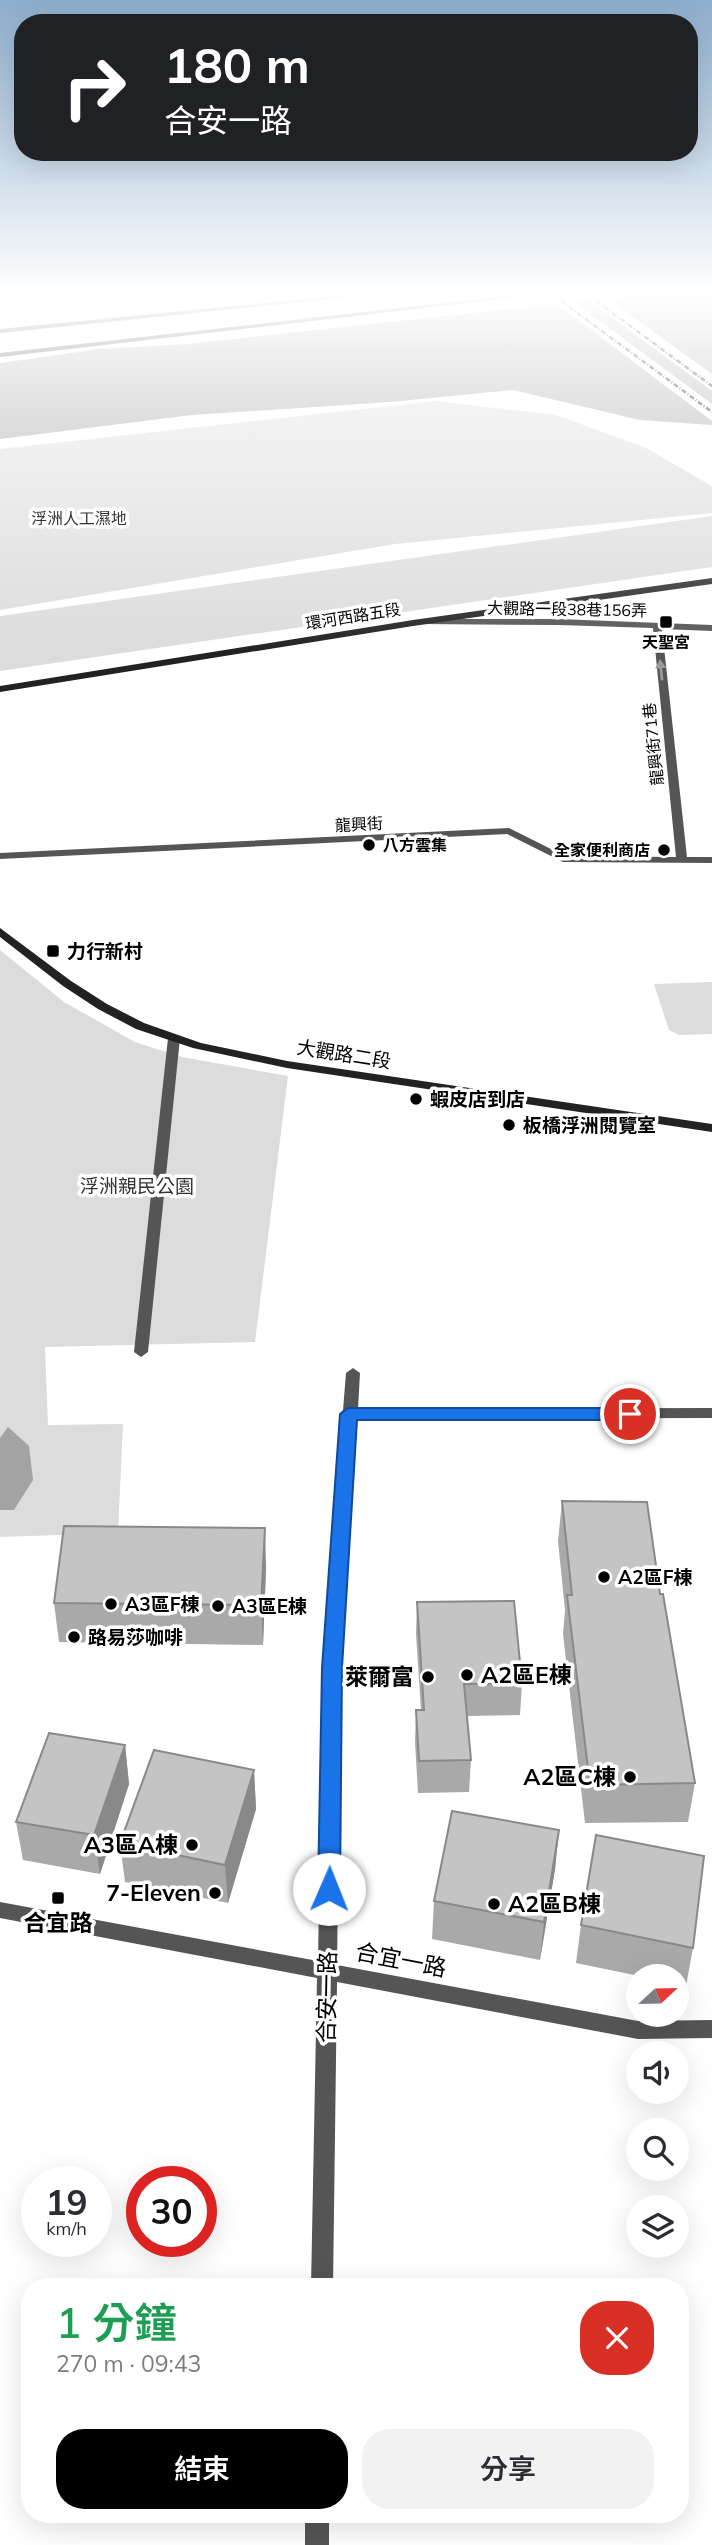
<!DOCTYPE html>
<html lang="zh-TW">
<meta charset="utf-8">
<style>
body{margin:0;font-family:Mulish,"Noto Sans TC",sans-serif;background:#f2f2f3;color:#2b2b33;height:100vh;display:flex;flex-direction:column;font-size:26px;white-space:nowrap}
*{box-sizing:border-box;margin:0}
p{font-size:23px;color:#7c7c81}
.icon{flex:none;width:38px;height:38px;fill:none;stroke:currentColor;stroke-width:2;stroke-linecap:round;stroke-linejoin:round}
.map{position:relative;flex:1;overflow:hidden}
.panel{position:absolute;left:21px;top:2278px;width:668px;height:245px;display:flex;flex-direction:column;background:#fff;border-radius:28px;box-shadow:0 7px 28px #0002}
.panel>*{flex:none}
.hud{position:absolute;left:14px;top:14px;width:684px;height:147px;border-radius:28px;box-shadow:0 7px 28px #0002;background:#202124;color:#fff;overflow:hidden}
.needle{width:46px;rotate:68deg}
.tools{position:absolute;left:626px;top:1964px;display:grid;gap:14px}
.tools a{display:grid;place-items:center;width:63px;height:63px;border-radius:50%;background:#fff;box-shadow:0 7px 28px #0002;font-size:35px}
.speed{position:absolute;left:21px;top:2166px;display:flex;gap:14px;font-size:35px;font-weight:700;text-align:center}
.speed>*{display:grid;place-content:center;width:91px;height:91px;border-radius:50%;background:#fff;box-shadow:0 7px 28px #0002;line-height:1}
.speed small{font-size:18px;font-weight:400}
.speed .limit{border:10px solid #d22;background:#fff;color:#111}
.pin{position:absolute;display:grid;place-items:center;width:60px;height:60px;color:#fff;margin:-30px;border:4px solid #fff;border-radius:50%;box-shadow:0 2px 7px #0007}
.me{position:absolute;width:77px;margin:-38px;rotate:1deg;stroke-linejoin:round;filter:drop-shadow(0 0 5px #0008)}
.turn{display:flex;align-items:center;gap:24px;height:147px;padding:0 35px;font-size:32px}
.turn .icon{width:91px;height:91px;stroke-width:2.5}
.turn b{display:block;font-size:49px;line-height:60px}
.round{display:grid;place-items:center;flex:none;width:74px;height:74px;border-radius:28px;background:#f2f2f3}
.overview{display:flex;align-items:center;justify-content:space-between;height:119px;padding:0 35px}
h1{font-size:42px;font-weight:600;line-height:52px;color:#1e9e55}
.button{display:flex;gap:14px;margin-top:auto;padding:14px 35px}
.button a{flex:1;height:80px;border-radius:28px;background:#000;color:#fff;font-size:28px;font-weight:600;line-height:80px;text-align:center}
.button a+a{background:#f2f2f3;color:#2b2b33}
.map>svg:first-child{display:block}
</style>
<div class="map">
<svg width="712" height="2545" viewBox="0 0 712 2545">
<rect width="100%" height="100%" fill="#fff"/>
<g fill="#dcdcdc">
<polygon points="435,401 556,415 646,448 712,486 712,513 395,544 0,610 0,449"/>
<polygon points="712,516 712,567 0,671 0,616"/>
<polygon points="0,950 64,1002 135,1042 182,1057 288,1076 255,1342 45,1347 48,1425 123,1424 118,1533 0,1537"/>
<polygon points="712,982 712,1034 679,1035 669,1030 654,984"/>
</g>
<g fill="#a3a3a3">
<polygon points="637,295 712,295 712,425 640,420 513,390 390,402 192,415 0,439 0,363 99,349 188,344"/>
<polygon points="8,1427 29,1446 33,1480 14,1510 0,1510 0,1438"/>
</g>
<g fill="#fff">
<polygon points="603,295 712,374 712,391 584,297"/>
<polygon points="570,299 712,404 712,421 553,301"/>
</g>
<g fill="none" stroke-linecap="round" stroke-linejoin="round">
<g fill="#555" fill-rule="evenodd">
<polygon points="423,619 559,619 712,625 712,631 662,629 687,857 712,857 712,863 563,862 507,834 0,859 0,853 509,828 565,856 676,857 653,628 559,625 420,624 420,620"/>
<polygon points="174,1034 180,1038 148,1352 141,1357 134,1352 168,1038"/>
<polygon points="353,1368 360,1373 358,1409 712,1408 712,1418 357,1419 341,1669 337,1965 638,2021 712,2020 712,2038 638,2039 337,1982 333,2287 311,2287 317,1978 0,1918 0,1902 318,1961 323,1669 342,1417 340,1414 343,1410 346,1373"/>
<rect x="305" y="2515" width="24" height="30"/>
</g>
<g fill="#222" fill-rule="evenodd">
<polygon points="345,295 370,295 0,333 0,329"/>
<polygon points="515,295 537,295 0,357 0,353"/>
<polygon points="712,578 712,584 413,626 0,692 0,686 413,620"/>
<polygon points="0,928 71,981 107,1004 144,1023 201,1043 287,1061 712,1124 712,1132 287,1068 193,1048 136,1029 98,1009 63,986 0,937"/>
</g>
<g stroke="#000" stroke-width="2.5" stroke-dasharray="5 2 1 2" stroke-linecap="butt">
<polyline points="553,295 712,412"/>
<polyline points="588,295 712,386"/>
</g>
</g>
<g fill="#a9a9a9">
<polygon points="562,1501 660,1594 695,1783 688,1822 585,1823 563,1634 565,1610 558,1541"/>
<polygon points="266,1567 263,1645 59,1642 54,1603"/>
<polygon points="417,1602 522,1683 520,1715 467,1716 471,1760 469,1792 418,1793 415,1742 416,1710 421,1710 416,1634"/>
<polygon points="125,1745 129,1784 100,1874 23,1860 16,1822"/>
<polygon points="254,1770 256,1809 228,1903 125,1882 120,1843"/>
<polygon points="559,1830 555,1869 540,1960 432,1939 434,1901"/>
<polygon points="581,1925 693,1948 686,1986 677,1984 677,1976 639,1976 576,1963"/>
</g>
<g fill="#898989">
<polygon points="265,1528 266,1567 263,1645 261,1605"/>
<polygon points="125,1745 129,1784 100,1874 94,1835"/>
<polygon points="254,1770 256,1809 228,1903 225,1865"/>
<polygon points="559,1830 555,1869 540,1960 544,1922"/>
</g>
<g fill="#c4c4c4" stroke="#898989" stroke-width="2">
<polygon points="562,1501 647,1502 660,1594 663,1594 695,1783 590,1785 567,1595 572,1595"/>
<polygon points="64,1526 265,1528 261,1605 54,1603"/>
<polygon points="514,1601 522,1683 464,1684 471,1760 419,1761 416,1710 424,1710 417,1602"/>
<polygon points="49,1733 125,1745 94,1835 16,1822"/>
<polygon points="154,1750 254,1770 225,1865 120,1843"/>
<polygon points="452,1811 559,1830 544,1922 434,1901"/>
<polygon points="596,1835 704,1856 693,1948 581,1925"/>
</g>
<defs><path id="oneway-solid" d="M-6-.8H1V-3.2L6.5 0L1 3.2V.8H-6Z" transform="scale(1.75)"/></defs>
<use fill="#999" href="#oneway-solid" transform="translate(661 670) rotate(-96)"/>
<linearGradient id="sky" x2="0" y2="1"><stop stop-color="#8cadcc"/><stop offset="0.45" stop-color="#fff"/><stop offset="1" stop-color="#fff" stop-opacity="0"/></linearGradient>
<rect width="712" height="652" fill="url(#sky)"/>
<polygon fill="#1a73e8" stroke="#114b97" stroke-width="2" points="348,1408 630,1408 638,1414 630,1420 357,1420 342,1668 340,1889 337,1896 329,1899 321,1896 318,1889 322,1668 340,1414"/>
<g fill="#000" stroke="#fff" stroke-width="2.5">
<rect x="659" y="615" width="14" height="14" rx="3.5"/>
<circle cx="369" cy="845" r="7"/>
<circle cx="664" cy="850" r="7"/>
<rect x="46" y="944" width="14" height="14" rx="3.5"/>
<circle cx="416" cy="1099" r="7"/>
<circle cx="509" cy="1125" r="7"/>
<circle cx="604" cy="1577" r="7"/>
<circle cx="111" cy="1604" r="7"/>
<circle cx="218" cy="1606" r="7"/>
<circle cx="74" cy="1637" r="7"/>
<circle cx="467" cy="1675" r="7"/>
<circle cx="428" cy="1677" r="7"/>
<circle cx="630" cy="1777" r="7"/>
<circle cx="192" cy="1845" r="7"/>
<circle cx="215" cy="1893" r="7"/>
<rect x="51" y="1891" width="14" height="14" rx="3.5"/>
<circle cx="494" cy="1904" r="7"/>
</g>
<g text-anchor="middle" stroke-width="7" stroke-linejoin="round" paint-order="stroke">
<g font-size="16" fill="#333" stroke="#fff">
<text x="79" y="524">浮洲人工濕地</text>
</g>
<g font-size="16" fill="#000" stroke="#fff">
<text transform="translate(567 609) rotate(1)" y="6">大觀路一段38巷156弄</text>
<text transform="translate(353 616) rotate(-9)" y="6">環河西路五段</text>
<text transform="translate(653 744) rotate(-96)" y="6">龍興街71巷</text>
<text transform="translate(359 824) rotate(-3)" y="6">龍興街</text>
</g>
<g font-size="16" font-weight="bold" fill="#000" stroke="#fff">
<text x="666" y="648">天聖宮</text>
<text x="383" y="851" text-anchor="start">八方雲集</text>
<text x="650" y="856" text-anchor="end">全家便利商店</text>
</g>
<g font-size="19" font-weight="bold" fill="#000" stroke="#fff" text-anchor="start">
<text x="67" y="958">力行新村</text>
<text x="430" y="1106">蝦皮店到店</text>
<text x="523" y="1132">板橋浮洲閱覽室</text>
<text x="618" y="1584">A2區F棟</text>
<text x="125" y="1611">A3區F棟</text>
<text x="232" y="1613">A3區E棟</text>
<text x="88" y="1644">路易莎咖啡</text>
</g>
<g font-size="19" fill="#000" stroke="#fff">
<text transform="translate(344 1054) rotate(9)" y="7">大觀路二段</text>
</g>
<g font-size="19" fill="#333" stroke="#fff">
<text x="137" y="1193">浮洲親民公園</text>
</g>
<g font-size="23" font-weight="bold" fill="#000" stroke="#fff" text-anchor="end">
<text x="481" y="1683" text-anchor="start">A2區E棟</text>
<text x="414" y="1685">萊爾富</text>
<text x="616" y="1785">A2區C棟</text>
<text x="178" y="1853">A3區A棟</text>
<text x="201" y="1901">7-Eleven</text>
<text x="508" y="1912" text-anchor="start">A2區B棟</text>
<text x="58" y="1931" text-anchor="middle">合宜路</text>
</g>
<g font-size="23" fill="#000" stroke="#fff">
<text transform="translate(401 1960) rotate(11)" y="8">合宜一路</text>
<text transform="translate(327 1997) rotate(-89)" y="8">合安一路</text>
</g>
</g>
</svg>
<div class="tools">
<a><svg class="needle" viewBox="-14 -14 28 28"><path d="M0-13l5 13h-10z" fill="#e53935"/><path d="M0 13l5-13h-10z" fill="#7c7c81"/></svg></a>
<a><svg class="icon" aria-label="sound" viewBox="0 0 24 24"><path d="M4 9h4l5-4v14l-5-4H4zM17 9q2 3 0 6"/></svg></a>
<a><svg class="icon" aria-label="search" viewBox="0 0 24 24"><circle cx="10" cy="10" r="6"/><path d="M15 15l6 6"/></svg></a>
<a><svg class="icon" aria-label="layers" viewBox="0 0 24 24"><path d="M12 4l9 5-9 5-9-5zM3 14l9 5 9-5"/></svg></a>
</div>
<div class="speed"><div>19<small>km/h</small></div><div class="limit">30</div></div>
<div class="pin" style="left:630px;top:1414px;background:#d93025"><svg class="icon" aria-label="arrive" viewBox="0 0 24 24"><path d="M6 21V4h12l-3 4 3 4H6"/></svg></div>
<svg class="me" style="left:329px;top:1889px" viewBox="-20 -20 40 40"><circle r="19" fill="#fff"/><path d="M0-13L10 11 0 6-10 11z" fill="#1a73e8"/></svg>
<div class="hud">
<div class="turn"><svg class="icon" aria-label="right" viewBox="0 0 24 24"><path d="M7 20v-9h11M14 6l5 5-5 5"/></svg><div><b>180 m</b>合安一路</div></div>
</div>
<section class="panel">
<div class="overview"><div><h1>1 分鐘</h1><p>270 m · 09:43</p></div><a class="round" style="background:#d93025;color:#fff"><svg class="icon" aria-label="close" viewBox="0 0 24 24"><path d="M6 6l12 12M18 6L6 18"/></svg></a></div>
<div class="button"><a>結束</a><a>分享</a></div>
</section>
</div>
